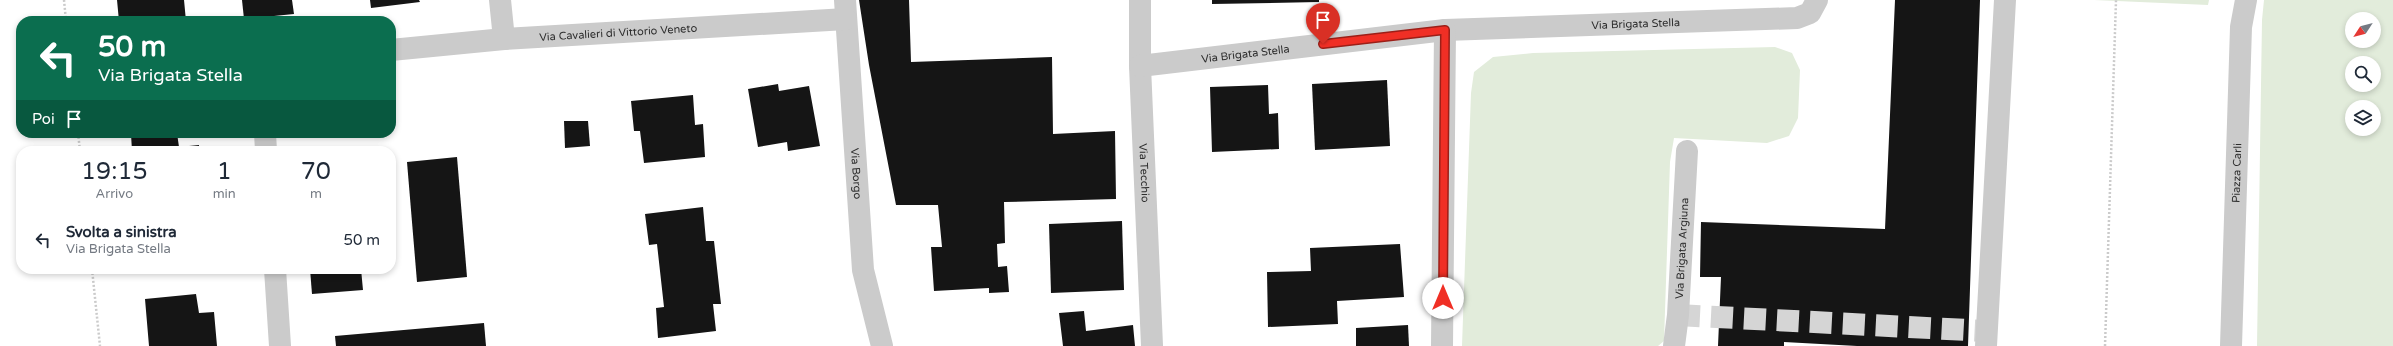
<!DOCTYPE html>
<html lang="it">
<style>
body{margin:0;font-family:"Varela Round",sans-serif;background:#f2f2f3;color:#1f2937;height:100vh;display:flex;flex-direction:column;font-size:15px;white-space:nowrap}
*{box-sizing:border-box;margin:0}
p{font-size:13px;color:#747a83}
.icon{flex:none;width:22px;height:22px;fill:none;stroke:currentColor;stroke-width:2;stroke-linecap:round;stroke-linejoin:round}
.map{position:relative;flex:1;overflow:hidden}
.panel{position:absolute;left:16px;top:146px;width:380px;height:128px;display:flex;flex-direction:column;background:#fff;border-radius:16px;box-shadow:0 2px 6px #0003}
.panel>*{flex:none}
.guide{position:absolute;left:16px;top:16px;width:380px;height:122px;border-radius:16px;box-shadow:0 2px 6px #0003;background:#0b6e4f;color:#fff;overflow:hidden}
.needle{width:26px;rotate:234deg}
.controls{position:absolute;left:2345px;top:12px;display:grid;gap:8px}
.controls a{display:grid;place-items:center;width:36px;height:36px;border-radius:50%;background:#fff;box-shadow:0 2px 6px #0003;font-size:20px}
.pin{position:absolute;display:grid;place-items:center;width:34px;height:34px;color:#fff;margin:-41px -17px;border-radius:50% 50% 50% 0;rotate:-45deg;box-shadow:0 0 4px #0007}
.pin .icon{rotate:45deg}
.me{position:absolute;width:44px;margin:-22px;rotate:0deg;stroke-linejoin:round;filter:drop-shadow(0 0 3px #0008)}
.turn{display:flex;align-items:center;gap:14px;height:84px;padding:0 16px;font-size:18px}
.turn .icon{width:52px;height:52px;stroke-width:2.5}
.turn b{display:block;font-size:28px;line-height:34px}
.then{display:flex;align-items:center;height:38px;padding:0 16px;background:#0003;gap:8px;font-size:15px}
.eta{display:flex;justify-content:space-evenly;align-items:center;height:68px;text-align:center}
.eta b{font-size:24px;font-weight:600;line-height:28px}
ul{padding:0;list-style:none}
li{display:flex;align-items:center;gap:12px;height:52px;padding:0 16px}
li div{flex:1}
li b{display:block;font-size:15px}
li em{font-style:normal}
.map>svg:first-child{display:block}
</style>
<div class="map">
<svg width="2393" height="346" viewBox="0 0 2393 346">
<rect width="100%" height="100%" fill="#fff"/>
<g fill="#e2ecdb" fill-rule="evenodd">
<polygon points="2094,0 2209,0 2208,5"/>
<path d="M 2264,0 L 2393,0 L 2393,346 L 2257,346 L 2262,20 ZM 2352,19 L 2374,19 L 2374,41 L 2352,41 ZM 2352,63 L 2374,63 L 2374,85 L 2352,85 ZM 2352,107 L 2374,107 L 2374,129 L 2352,129 Z"/>
<polygon points="1775,47 1792,53 1800,70 1798,118 1789,136 1767,143 1674,138 1670,162 1664,341 1658,346 1462,346 1471,93 1474,72 1493,57 1533,53"/>
</g>
<g fill="#151515">
<polygon points="117,0 184,0 186,21 119,21"/>
<polygon points="242,0 292,0 294,14 244,19"/>
<polygon points="370,0 419,0 420,2 371,8"/>
<polygon points="859,0 909,0 911,62 1052,57 1053,134 1115,131 1116,199 1004,202 1005,243 997,244 998,267 1007,266 1009,292 989,293 989,288 934,291 931,247 942,247 938,205 896,205 869,65"/>
<polygon points="1212,0 1319,0 1319,2 1212,4"/>
<polygon points="1895,0 1980,0 1968,346 1857,346 1784,342 1784,346 1718,346 1721,277 1700,277 1701,222 1885,229"/>
<polygon points="1387,80 1390,146 1315,150 1312,84"/>
<polygon points="778,84 779,91 809,86 820,146 788,151 787,142 758,147 748,89"/>
<polygon points="1268,85 1269,114 1278,113 1279,149 1212,152 1210,87"/>
<polygon points="693,95 695,125 703,124 705,157 644,163 640,131 634,131 631,101"/>
<polygon points="564,121 588,121 590,146 565,148"/>
<polygon points="177,133 179,147 199,145 199,151 132,151 131,134"/>
<polygon points="457,157 467,277 417,282 407,162"/>
<polygon points="703,207 706,241 714,241 721,304 713,304 716,331 658,338 656,308 664,307 657,244 649,245 645,214"/>
<polygon points="1122,221 1124,290 1051,293 1049,224"/>
<polygon points="1400,244 1404,297 1337,301 1338,324 1268,327 1267,272 1311,271 1310,248"/>
<polygon points="310,269 361,269 363,290 312,294"/>
<polygon points="196,294 199,313 214,312 217,346 149,346 145,299"/>
<polygon points="1084,311 1086,331 1133,325 1135,346 1063,346 1059,313"/>
<polygon points="484,323 486,346 336,346 335,336"/>
<polygon points="1408,325 1409,346 1356,346 1356,328"/>
</g>
<g fill="none" stroke-linecap="round" stroke-linejoin="round">
<polyline stroke="#d5d5d5" stroke-width="22" stroke-dasharray="22 11" stroke-linecap="butt" points="1678,315 1986,331"/>
<g stroke="#cbcbcb" stroke-width="2.5" stroke-dasharray="2 2" stroke-linecap="butt">
<polyline points="64,0 66,21"/>
<polyline points="78,133 80,151"/>
<polyline points="92,269 100,346"/>
<polyline points="2105,346 2116,0"/>
</g>
<g stroke="#cbcbcb" stroke-width="22">
<polyline points="500,0 504,39"/>
<path id="s1" d="M 845,0 L 863,270 L 882,346"/>
<path id="s2" d="M 1140,0 L 1140,66 L 1152,346"/>
<path id="s3" d="M 391,50 L 504,39 L 846,19"/>
<path id="s4" d="M 1140,66 L 1445,30 L 1797,18 L 1810,13 L 1817,0"/>
<polyline points="265,133 266,151"/>
<polyline points="275,269 280,346"/>
<polyline points="1442,346 1445,30"/>
<path id="s5" d="M 1674,346 L 1678,315 L 1687,151"/>
<polyline points="1986,346 2005,0"/>
<path id="s6" d="M 2231,346 L 2241,27 L 2246,0"/>
</g>
</g>
<g fill="none" stroke-linecap="round" stroke-linejoin="round">
<defs>
<polyline id="route" points="1323,44 1445,30 1443,298"/>
</defs>
<use href="#route" stroke="#9c1f18" stroke-width="10"/>
<use href="#route" stroke="#f02f25" stroke-width="7"/>
</g>
<g text-anchor="middle" stroke-width="4" stroke-linejoin="round" paint-order="stroke">
<g font-size="11" fill="#2e2e2e" stroke="#fff">
<text dy="4" stroke="none"><textPath href="#s4" startOffset="498">Via Brigata Stella</textPath></text>
<text dy="4" stroke="none"><textPath href="#s3" startOffset="228">Via Cavalieri di Vittorio Veneto</textPath></text>
<text dy="4" stroke="none"><textPath href="#s4" startOffset="106">Via Brigata Stella</textPath></text>
<text dy="4" stroke="none"><textPath href="#s2" startOffset="173">Via Tecchio</textPath></text>
<text dy="4" stroke="none"><textPath href="#s6" startOffset="173">Piazza Carli</textPath></text>
<text dy="4" stroke="none"><textPath href="#s1" startOffset="174">Via Borgo</textPath></text>
<text dy="4" stroke="none"><textPath href="#s5" startOffset="98">Via Brigata Argiuna</textPath></text>
</g>
</g>
</svg>
<div class="controls">
<a><svg class="needle" viewBox="-14 -14 28 28"><path d="M0-13l5 13h-10z" fill="#e53935"/><path d="M0 13l5-13h-10z" fill="#747a83"/></svg></a>
<a><svg class="icon" aria-label="search" viewBox="0 0 24 24"><circle cx="10" cy="10" r="6"/><path d="M15 15l6 6"/></svg></a>
<a><svg class="icon" aria-label="layers" viewBox="0 0 24 24"><path d="M12 4l9 5-9 5-9-5zM3 14l9 5 9-5"/></svg></a>
</div>
<div class="pin" style="left:1323px;top:44px;background:#d93025"><svg class="icon" aria-label="arrive" viewBox="0 0 24 24"><path d="M6 21V4h12l-3 4 3 4H6"/></svg></div>
<svg class="me" style="left:1443px;top:298px" viewBox="-20 -20 40 40"><circle r="19" fill="#fff"/><path d="M0-13L10 11 0 6-10 11z" fill="#f02f25"/></svg>
<div class="guide">
<div class="turn"><svg class="icon" aria-label="left" viewBox="0 0 24 24"><path d="M17 20v-9H6M10 6l-5 5 5 5"/></svg><div><b>50 m</b>Via Brigata Stella</div></div>
<div class="then">Poi<svg class="icon" aria-label="arrive" viewBox="0 0 24 24"><path d="M6 21V4h12l-3 4 3 4H6"/></svg></div>
</div>
<section class="panel">
<div class="eta">
<div><b>19:15</b><p>Arrivo</p></div>
<div><b>1</b><p>min</p></div>
<div><b>70</b><p>m</p></div>
</div>
<ul>
<li><svg class="icon" aria-label="left" viewBox="0 0 24 24"><path d="M17 20v-9H6M10 6l-5 5 5 5"/></svg><div><b>Svolta a sinistra</b><p>Via Brigata Stella</p></div><em>50 m</em></li>
</ul>
</section>
</div>
